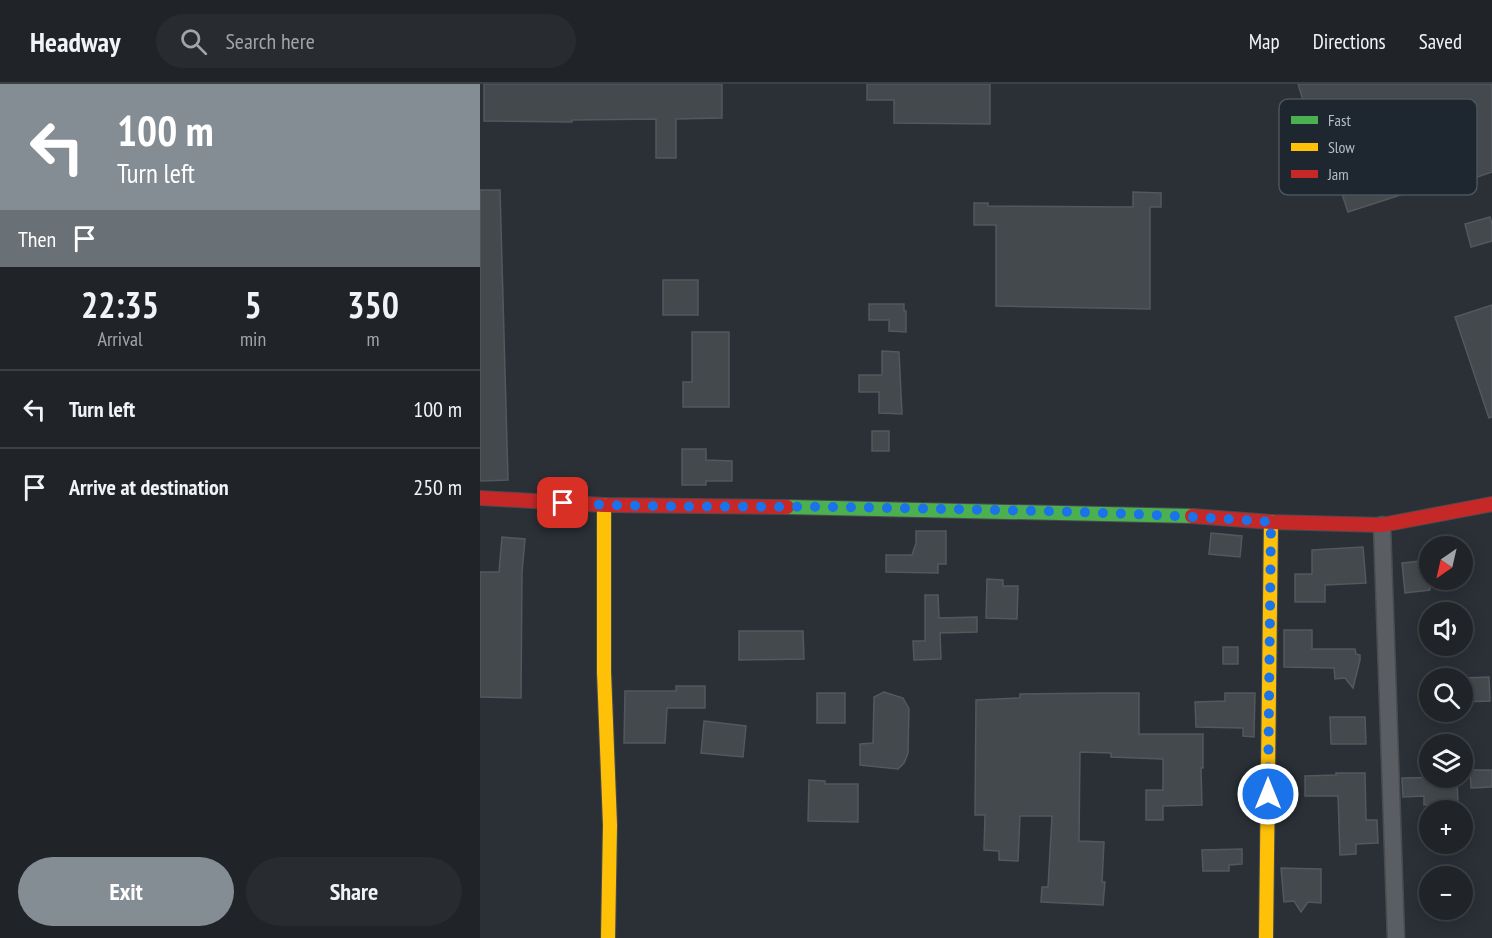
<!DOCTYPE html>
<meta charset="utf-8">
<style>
body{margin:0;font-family:"PT Sans Narrow",sans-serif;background:#282c30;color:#f1f3f6;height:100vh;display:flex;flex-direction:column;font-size:22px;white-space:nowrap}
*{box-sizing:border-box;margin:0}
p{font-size:20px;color:#a2a4a8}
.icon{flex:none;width:33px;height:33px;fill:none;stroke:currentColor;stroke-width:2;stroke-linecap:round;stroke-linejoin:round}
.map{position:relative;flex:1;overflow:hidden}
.sheet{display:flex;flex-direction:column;background:#202428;width:480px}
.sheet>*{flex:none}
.hud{background:#848c94;color:#fff;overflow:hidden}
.needle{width:39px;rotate:214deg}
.buttons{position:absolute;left:939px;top:452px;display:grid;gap:12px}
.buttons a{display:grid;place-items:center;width:54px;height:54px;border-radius:50%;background:#202428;box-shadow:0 3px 15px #0003,0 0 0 2px #3d4145;font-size:30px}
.pin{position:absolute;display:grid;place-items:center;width:51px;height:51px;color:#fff;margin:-26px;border-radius:12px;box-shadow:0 3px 9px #0006}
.me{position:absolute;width:66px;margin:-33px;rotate:0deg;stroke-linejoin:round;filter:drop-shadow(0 0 4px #0008)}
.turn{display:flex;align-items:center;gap:21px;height:126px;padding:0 18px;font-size:27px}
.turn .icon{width:78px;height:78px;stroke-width:2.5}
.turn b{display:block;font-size:42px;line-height:51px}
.then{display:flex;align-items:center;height:57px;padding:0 18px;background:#0003;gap:12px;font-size:22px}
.eta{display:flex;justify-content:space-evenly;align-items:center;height:102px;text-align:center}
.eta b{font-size:36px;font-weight:600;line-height:42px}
.button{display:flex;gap:12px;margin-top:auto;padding:12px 18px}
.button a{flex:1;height:69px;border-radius:36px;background:#848c94;color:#fff;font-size:24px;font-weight:600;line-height:69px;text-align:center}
.button a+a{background:#282c30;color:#f1f3f6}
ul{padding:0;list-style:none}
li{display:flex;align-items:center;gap:18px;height:78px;padding:0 18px;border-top:2px solid #3d4145}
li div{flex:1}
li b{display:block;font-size:22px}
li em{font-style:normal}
header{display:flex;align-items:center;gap:36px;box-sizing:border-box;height:84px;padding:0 30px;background:#202428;border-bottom:2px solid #3d4145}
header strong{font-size:28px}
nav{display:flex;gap:33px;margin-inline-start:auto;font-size:21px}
.search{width:420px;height:54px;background:#282c30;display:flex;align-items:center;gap:15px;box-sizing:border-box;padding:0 21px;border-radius:33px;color:#a2a4a8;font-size:22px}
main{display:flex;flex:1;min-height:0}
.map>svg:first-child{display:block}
</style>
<header>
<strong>Headway</strong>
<div class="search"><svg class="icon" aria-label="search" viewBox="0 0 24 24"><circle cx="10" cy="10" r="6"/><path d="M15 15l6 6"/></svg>Search here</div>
<nav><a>Map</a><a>Directions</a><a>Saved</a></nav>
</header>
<main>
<section class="sheet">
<div class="hud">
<div class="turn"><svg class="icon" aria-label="left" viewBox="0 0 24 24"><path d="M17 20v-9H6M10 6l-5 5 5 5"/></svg><div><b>100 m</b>Turn left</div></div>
<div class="then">Then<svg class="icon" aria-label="arrive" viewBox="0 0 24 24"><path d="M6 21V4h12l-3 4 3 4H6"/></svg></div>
</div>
<div class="eta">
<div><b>22:35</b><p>Arrival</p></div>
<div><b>5</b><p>min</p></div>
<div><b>350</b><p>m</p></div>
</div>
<ul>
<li><svg class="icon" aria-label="left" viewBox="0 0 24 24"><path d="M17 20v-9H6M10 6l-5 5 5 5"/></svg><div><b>Turn left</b></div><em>100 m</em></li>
<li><svg class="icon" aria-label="arrive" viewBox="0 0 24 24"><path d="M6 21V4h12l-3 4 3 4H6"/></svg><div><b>Arrive at destination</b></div><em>250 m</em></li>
</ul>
<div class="button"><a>Exit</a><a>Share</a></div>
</section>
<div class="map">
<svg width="1012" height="854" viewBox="0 0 1012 854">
<rect width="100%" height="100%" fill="#2a3036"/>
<g fill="#44494e" stroke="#52585d" stroke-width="1.5">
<polygon points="4,0 242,0 242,34 196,35 196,74 176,74 176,35 92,36 92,38 4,37"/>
<polygon points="387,0 510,0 510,40 414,39 414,16 387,16"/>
<polygon points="818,0 1012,0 1012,88 947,110 945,103 868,128 861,107 852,110"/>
<polygon points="0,106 20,106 28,396 0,397"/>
<polygon points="653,108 681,109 681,123 670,123 670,225 516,222 516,141 494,141 494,119 508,119 508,122 653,123"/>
<polygon points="1010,133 1012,140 1012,157 991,163 985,140"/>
<rect x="183" y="196" width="35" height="35"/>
<polygon points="389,220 424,220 424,227 426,227 426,248 409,247 409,236 389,236"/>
<polygon points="1012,221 1012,333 1009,334 975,233"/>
<polygon points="212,248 249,248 249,323 203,323 203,298 212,298"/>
<polygon points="402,267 419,268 422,330 399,329 399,308 379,308 379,291 402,291"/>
<rect x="392" y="347" width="17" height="20"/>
<polygon points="202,365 226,365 226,376 252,377 252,397 226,397 226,401 202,401"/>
<polygon points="436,447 466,447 466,480 458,480 458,489 406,488 406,471 432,471 436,459"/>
<polygon points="731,449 762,452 760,473 729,470"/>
<polygon points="22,453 45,455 42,488 41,614 0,613 0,488 19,488"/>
<polygon points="883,463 886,499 845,501 845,518 815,518 815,490 832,490 832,466"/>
<polygon points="950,476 950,506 925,509 922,479"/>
<polygon points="507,495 523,496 523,502 538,502 537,535 506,534"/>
<polygon points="445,511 458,511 459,534 497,533 497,548 460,549 461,575 434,576 433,557 445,557"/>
<polygon points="804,546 832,546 832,565 875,565 876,570 880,571 880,576 873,604 865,594 855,595 854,584 804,583"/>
<polygon points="259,547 323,547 324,575 259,576"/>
<rect x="743" y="563" width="15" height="17"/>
<polygon points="1009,593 1010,617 982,618 982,594"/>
<polygon points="196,602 225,602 225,624 187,624 185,659 144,659 145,607 196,607"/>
<polygon points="404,608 423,614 429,625 428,669 424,679 418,685 380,681 380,660 393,659 394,613"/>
<rect x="337" y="609" width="28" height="30"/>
<polygon points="623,609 659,609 659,650 723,650 723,684 721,684 722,721 683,722 683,736 666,736 666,706 683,706 683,675 631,673 631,669 600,668 599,757 624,758 622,798 625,798 623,821 561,818 562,803 568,803 572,732 540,732 538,777 519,776 519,767 504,766 505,731 495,731 496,616 540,614 540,610"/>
<polygon points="745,609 775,609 774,653 763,652 763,644 716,643 715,618 745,617"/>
<polygon points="850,633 885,633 886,660 851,660"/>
<polygon points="224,637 266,642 263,673 221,669"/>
<polygon points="990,686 1012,686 1012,703 991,704"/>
<polygon points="856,689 885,689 886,736 897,736 898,759 876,760 876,770 860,771 858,712 825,712 825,692 856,691"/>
<polygon points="977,693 978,720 944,721 944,712 923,713 922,694"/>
<polygon points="329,696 345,697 345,700 378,700 378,738 328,737"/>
<polygon points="762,765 762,780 749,781 749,787 723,787 722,766"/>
<polygon points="801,784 841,785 841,819 828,818 821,828 814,817 804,818"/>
</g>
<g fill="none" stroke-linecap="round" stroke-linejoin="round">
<defs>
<polyline id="street" points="902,441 916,854"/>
<polyline id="fast" points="307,423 712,432"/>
<g id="slow">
<polyline points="124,421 124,588 130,741 128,854"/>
<polyline points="786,854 791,438"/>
</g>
<g id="jam">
<polyline points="0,414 124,421 307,423"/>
<polyline points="712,432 791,438 902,441 1012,420"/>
</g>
</defs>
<use href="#street" stroke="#484c50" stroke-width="19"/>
<use href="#fast" stroke="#484c50" stroke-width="16"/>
<use href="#slow" stroke="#484c50" stroke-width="16"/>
<use href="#jam" stroke="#484c50" stroke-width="16"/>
<use href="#street" stroke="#5a5e63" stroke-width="16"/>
<use href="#fast" stroke="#4caf50" stroke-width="14"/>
<use href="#slow" stroke="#ffc107" stroke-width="14"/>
<use href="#jam" stroke="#c62828" stroke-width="14"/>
</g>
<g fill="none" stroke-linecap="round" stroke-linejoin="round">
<path stroke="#1a73e8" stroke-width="10" stroke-dasharray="0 18" d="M 83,419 C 175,424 268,422 360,423 C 504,426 648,427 791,438 L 788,710"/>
</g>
<rect x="799" y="15" width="198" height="96" rx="9" fill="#1e272f" stroke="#4b545c" stroke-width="1.5"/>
<rect x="811" y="32" width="27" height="8" fill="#4caf50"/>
<rect x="811" y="59" width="27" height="8" fill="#ffc107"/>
<rect x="811" y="86" width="27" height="8" fill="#c62828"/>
<g font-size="16" fill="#b5bdc6">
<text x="848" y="42">Fast</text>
<text x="848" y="69">Slow</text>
<text x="848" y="96">Jam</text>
</g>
</svg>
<div class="buttons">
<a><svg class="needle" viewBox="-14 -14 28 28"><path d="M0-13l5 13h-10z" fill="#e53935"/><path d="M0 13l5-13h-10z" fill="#a2a4a8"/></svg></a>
<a><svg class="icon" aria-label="sound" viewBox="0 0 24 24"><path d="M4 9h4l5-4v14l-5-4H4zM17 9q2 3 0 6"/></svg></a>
<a><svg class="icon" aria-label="search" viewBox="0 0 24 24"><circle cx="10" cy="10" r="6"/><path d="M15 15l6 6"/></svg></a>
<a><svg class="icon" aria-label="layers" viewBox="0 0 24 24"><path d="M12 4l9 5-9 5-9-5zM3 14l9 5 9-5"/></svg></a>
<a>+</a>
<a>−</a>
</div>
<div class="pin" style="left:83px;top:419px;background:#d93025"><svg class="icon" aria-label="arrive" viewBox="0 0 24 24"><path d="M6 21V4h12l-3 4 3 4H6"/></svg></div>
<svg class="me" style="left:788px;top:710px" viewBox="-20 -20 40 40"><circle r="17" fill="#1a73e8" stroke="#fff" stroke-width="3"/><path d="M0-11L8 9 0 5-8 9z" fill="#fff"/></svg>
</div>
</main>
